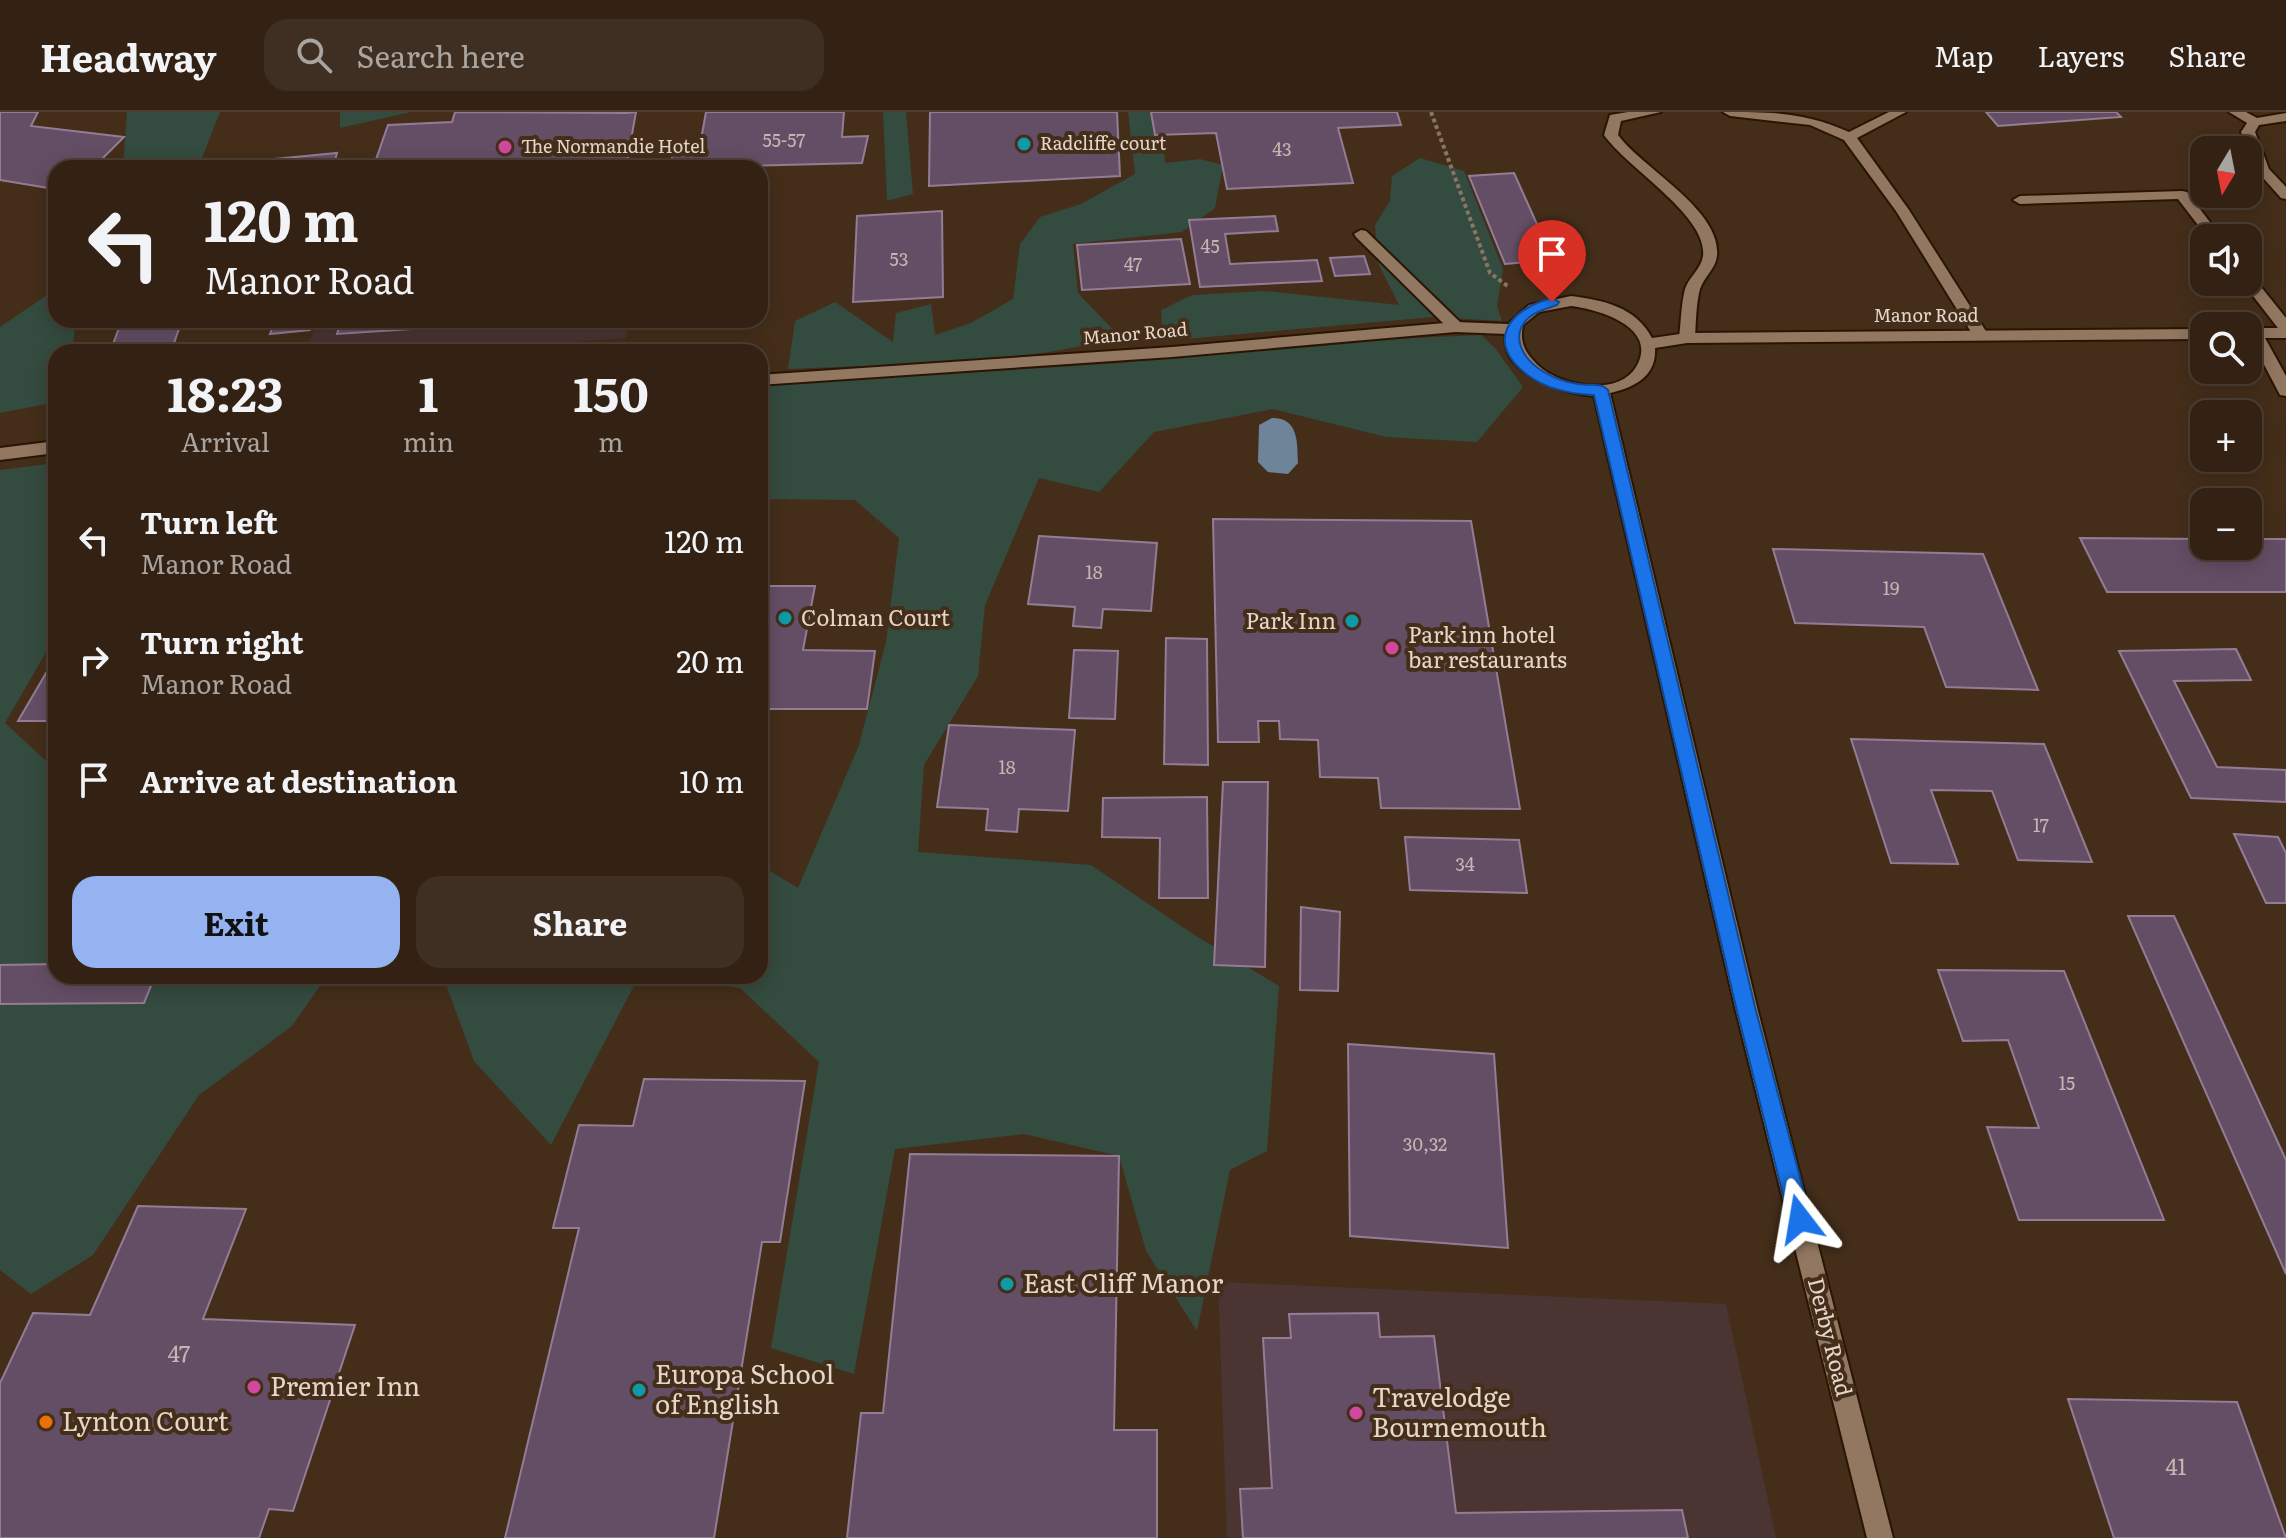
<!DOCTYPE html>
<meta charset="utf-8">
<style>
body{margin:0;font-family:Literata,serif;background:#3e2f22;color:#f1f3f6;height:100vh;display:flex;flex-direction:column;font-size:30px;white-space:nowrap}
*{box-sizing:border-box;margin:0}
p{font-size:26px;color:#a9a4a0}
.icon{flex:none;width:44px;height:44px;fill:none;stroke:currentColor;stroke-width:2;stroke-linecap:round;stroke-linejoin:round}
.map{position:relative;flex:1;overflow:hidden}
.side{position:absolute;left:48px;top:232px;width:720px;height:640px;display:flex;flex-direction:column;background:#332214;border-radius:24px;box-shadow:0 4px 20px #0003,0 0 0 2px #4e3f34}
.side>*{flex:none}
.banner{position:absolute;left:48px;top:48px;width:720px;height:168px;border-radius:24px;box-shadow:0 4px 20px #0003,0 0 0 2px #4e3f34;background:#332214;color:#f1f3f6;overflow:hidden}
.needle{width:52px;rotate:190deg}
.tools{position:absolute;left:2190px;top:24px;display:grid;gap:16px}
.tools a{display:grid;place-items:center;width:72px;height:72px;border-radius:16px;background:#332214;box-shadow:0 4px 20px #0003,0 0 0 2px #4e3f34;font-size:40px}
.pin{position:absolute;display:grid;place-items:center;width:68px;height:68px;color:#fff;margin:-82px -34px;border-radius:50% 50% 50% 0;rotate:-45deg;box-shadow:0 0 8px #0007}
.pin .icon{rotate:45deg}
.me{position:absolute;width:88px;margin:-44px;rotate:346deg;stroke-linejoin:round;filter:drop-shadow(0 0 6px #0008)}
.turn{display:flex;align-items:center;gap:28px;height:168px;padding:0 24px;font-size:36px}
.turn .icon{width:104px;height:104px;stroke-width:2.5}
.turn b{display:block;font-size:56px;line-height:68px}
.eta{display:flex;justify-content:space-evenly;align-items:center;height:136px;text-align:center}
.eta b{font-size:48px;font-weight:700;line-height:56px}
.button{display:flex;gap:16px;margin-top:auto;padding:16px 24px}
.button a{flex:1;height:92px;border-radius:24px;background:#95b2f1;color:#111;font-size:32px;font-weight:700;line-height:92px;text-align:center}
.button a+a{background:#3e2f22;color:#f1f3f6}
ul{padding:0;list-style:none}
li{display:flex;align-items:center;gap:24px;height:120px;padding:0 24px}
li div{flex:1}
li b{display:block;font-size:30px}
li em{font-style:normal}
header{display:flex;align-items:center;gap:48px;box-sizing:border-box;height:112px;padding:0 40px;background:#332214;border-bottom:2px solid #4e3f34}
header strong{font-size:38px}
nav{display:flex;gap:44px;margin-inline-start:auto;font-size:28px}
.search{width:560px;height:72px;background:#3e2f22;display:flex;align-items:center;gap:20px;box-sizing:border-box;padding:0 28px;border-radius:24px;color:#a9a4a0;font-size:30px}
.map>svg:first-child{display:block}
</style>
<header>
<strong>Headway</strong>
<div class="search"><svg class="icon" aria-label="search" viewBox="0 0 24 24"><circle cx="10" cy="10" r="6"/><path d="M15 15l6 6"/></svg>Search here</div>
<nav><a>Map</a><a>Layers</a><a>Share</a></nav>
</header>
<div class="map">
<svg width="2286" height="1426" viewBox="0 0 2286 1426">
<rect width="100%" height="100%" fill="#442e1a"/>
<g fill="#4a3533">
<polygon points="317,208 628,208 626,226 438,240 306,240"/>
<polygon points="1218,1170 1726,1192 1776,1426 1227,1426"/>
</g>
<g fill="#344b3f">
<polygon points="127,0 220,0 198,56 123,56"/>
<polygon points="340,0 411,0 340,16"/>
<polygon points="883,0 906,0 913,82 887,89"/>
<path d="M 1128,0 L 1161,0 L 1165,51 L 1200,47 L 1223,53 L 1215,96 L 1182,120 L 1073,132 L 1078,181 L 1120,225 C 1013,254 898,252 788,257 L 795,209 L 835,190 L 893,230 L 896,201 L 931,192 L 935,223 L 971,211 L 1013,187 L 1020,132 L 1040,105 L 1081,92 L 1135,62 Z"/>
<polygon points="1420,46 1464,59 1503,157 1497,194 1502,209 1433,205 1163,229 1161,198 1192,183 1264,179 1399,193 1378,151 1375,113 1390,89 1392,64"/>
<polygon points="56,173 56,208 76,208 72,240 56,240 56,290 0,301 0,215 53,179"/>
<path d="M 1481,223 L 1495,236 L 1523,275 L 1477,330 L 1386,325 L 1273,297 L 1154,320 L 1099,380 L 1039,366 L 985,493 L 978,564 L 924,653 L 918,740 L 1091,753 L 1193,822 L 1279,874 L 1267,1039 L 1230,1058 L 1197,1219 L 1146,1139 L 1119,1044 L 1024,1022 L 895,1037 L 854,1262 L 771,1236 L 819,950 L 740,876 L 660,864 L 760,864 L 760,753 L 798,776 L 859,633 L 886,530 L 899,426 L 855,388 L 760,387 L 760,273 L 1122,251 C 1240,233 1361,228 1481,223 Z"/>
<polygon points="56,351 56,523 5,611 56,658 56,864 327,864 292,914 199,983 93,1143 31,1182 0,1158 0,358"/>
<polygon points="443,864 639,864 551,1033 474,949"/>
</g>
<path fill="#6e8499" d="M 1272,306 C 1299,306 1297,330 1298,351 L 1288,362 L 1268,360 L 1258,350 L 1259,313 Z"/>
<g fill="#644e65" stroke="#947c95" stroke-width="2">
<polygon points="0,0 38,0 31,14 124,25 99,50 87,56 56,56 56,72 48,76 0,68"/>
<polygon points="455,0 626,1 636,0 626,56 373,56 388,13 452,10"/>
<polygon points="706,0 844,0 842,25 868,24 862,51 670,56 674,35 700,33"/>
<polygon points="930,0 1117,0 1120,64 929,74"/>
<polygon points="1151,0 1397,0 1401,13 1338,16 1353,71 1227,77 1216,21 1155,23"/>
<polygon points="1986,0 2116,0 2121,5 1998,14"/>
<polygon points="337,41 333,56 211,56 212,53"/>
<polygon points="1514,61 1553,148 1505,152 1469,64"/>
<polygon points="942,99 943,185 853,190 857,104"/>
<polygon points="1275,104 1278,119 1225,122 1230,152 1317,148 1322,169 1200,175 1189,108"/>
<polygon points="1181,127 1190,172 1082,178 1077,133"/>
<polygon points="1364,144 1370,162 1335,164 1330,146"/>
<polygon points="122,208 182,208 171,240 110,240"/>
<polygon points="275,208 313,208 310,218 270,222"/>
<polygon points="342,208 444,208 442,215 337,222"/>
<polygon points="1213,407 1471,409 1520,697 1381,696 1378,666 1320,665 1318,628 1280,627 1279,609 1258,609 1259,630 1218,630"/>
<polygon points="1039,424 1157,431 1151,499 1103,497 1101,516 1073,514 1075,495 1028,492"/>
<polygon points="2080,426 2204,427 2204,434 2248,434 2248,427 2286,427 2286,480 2107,480"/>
<polygon points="1773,437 1983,442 2038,578 1946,575 1924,515 1795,511"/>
<polygon points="760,474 815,474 803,538 875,539 867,597 760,597"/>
<polygon points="1166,526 1207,527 1208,653 1164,652"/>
<polygon points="2236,537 2251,568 2174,569 2217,655 2286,658 2286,690 2191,686 2119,539"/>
<polygon points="1074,538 1118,539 1115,607 1069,606"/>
<polygon points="56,544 56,609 18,609"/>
<polygon points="949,613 1075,618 1068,699 1019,697 1017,720 986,718 988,697 937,695"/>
<polygon points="1851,627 2044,632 2092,750 2018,748 1992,679 1931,678 1958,752 1891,751"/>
<polygon points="1223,670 1268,670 1265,855 1214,853"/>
<polygon points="1207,685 1208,786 1159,786 1160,726 1102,725 1103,686"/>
<polygon points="2234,722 2278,725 2286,741 2286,791 2266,791"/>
<polygon points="1405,725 1519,728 1527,781 1410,778"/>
<polygon points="1301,795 1340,800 1338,879 1300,878"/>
<polygon points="2128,804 2174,804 2286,1048 2286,1162"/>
<polygon points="56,852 56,864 155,864 144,891 0,892 0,853"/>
<polygon points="1938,858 2064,859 2164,1108 2019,1108 1987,1015 2039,1016 2008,928 1963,929"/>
<polygon points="1348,932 1494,942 1508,1136 1350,1124"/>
<polygon points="644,967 805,969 780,1130 762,1130 714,1426 505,1426 579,1116 553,1116 579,1013 633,1014"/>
<polygon points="910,1042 1119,1044 1114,1318 1157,1318 1157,1426 847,1426 861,1301 883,1301"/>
<polygon points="138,1094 246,1097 203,1207 355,1213 293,1399 269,1397 259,1426 0,1426 0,1271 33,1201 90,1203"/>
<polygon points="1378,1201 1380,1225 1434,1224 1456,1401 1682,1398 1688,1426 1243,1426 1240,1377 1272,1376 1263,1226 1291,1226 1289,1202"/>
<polygon points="2068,1287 2237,1290 2286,1426 2114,1426"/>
</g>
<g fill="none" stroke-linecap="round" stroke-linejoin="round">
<defs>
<g id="service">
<path d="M 1628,0 L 1661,0 L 1621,9 L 1618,23 C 1643,57 1722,98 1717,144 C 1716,156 1704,165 1700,177 C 1696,192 1696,210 1695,226 L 1687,231 L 1679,226 C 1681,210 1681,193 1685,177 C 1689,165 1701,157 1703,144 C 1708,104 1628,57 1604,23 L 1610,3 Z"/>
<path d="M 1723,0 C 1772,0 1804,0 1849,20 L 1889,0 L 1906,0 L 1857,26 L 1909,98 L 1989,224 L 1986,228 L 1976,228 L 1896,99 L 1844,28 L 1810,13 L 1730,4 Z"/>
<polygon points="2229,0 2246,0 2257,6 2286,1 2286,9 2259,13 2255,20 2269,57 2286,75 2286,87 2281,86 2256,58 2241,20 2247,11"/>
<polygon points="2182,79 2187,80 2222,126 2208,126 2178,87 2020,92 2013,88 2020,84"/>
<polygon points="1361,118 1366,119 1461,211 1461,219 1451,219 1356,125 1354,122"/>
<polygon points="2248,163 2253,165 2286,206 2286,221 2281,220 2243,171 2248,170"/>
<polygon points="2255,216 2260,217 2286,264 2286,284 2280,283 2248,222 2250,217"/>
</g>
<g id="minor">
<path d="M 1571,184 C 1603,188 1636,195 1652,226 L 1687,221 L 2204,217 L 2204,227 L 1687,231 L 1655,236 C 1657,264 1634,276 1610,281 L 1757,895 L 1893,1426 L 1867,1426 L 1735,895 L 1594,284 C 1565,282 1499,262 1506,222 L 1456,220 L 1172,245 L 760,273 L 760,263 L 1172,235 L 1456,210 L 1508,212 L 1529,193 ZM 1571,194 C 1597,197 1660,215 1636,255 C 1618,285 1562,274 1540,255 C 1526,242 1519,232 1523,213 L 1539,200 Z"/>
<rect x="2248" y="216" width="38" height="10"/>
<polygon points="56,329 56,341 0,348 0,336"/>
</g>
</defs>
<use href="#service" stroke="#2a1503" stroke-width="4"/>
<use href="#minor" stroke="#2a1503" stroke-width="4"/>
<polyline stroke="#887564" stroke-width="4" stroke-dasharray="4 3" stroke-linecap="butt" points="1431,0 1490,161 1509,175"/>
<use href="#service" fill="#927761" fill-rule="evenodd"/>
<use href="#minor" fill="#927761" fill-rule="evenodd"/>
</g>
<path fill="#1a73e8" stroke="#114b97" stroke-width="2" d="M 1552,186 L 1559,190 L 1557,193 C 1545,197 1532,200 1524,211 C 1519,218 1518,227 1521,235 C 1529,256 1556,269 1578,272 C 1589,274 1600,270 1608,278 L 1755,895 L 1811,1107 L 1807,1114 L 1800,1117 L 1792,1114 L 1789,1107 L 1736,895 L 1594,283 C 1572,282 1547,277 1529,264 C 1483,231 1509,197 1552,186 Z"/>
<g fill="#0f9aa8" stroke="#442e1a" stroke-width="3">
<circle cx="1024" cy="32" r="8"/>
<circle cx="785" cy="506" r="8"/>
<circle cx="1352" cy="509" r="8"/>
<circle cx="1007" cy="1172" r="8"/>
<circle cx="639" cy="1278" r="8"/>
</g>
<g fill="#d1479c" stroke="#442e1a" stroke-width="3">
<circle cx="505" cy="35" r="8"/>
<circle cx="1392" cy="536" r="8"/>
<circle cx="254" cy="1275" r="8"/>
<circle cx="1356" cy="1301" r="8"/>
</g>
<circle fill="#e8710a" stroke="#442e1a" stroke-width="3" cx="46" cy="1310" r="8"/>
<g text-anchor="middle" stroke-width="8" stroke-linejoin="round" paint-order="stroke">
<g font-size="18" fill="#c5b4b1">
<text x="784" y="35">55-57</text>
<text x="1282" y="44">43</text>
<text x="1210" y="141">45</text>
<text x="899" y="154">53</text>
<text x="1133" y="159">47</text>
<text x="1094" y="467">18</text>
<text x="1891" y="483">19</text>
<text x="1007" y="662">18</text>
<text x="2041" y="720">17</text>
<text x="1465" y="759">34</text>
<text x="2067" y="978">15</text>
<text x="1425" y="1039">30,32</text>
</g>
<g font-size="18" fill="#e5d6ca" stroke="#442e1a" text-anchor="start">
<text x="1040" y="38">Radcliffe court</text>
<text x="521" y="41">The Normandie Hotel</text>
</g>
<g font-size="18" fill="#e5d6ca" stroke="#442e1a">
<text x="1926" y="210">Manor Road</text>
<text transform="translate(1135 222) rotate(-5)" y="6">Manor Road</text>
</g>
<g font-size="22" fill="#e5d6ca" stroke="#442e1a" text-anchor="start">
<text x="801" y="514">Colman Court</text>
<text x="1336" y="517" text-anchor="end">Park Inn</text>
<text x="1408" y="531">Park inn hotel<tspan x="1408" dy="25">bar restaurants</tspan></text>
</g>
<g font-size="22" fill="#e5d6ca" stroke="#442e1a">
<text transform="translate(1830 1225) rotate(76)" y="8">Derby Road</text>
</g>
<g font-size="22" fill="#c5b4b1">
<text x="179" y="1250">47</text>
<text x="2176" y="1363">41</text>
</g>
<g font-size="26" fill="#e5d6ca" stroke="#442e1a" text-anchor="start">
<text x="1023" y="1181">East Cliff Manor</text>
<text x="655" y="1272">Europa School<tspan x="655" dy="30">of English</tspan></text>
<text x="270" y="1284">Premier Inn</text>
<text x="1372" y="1295">Travelodge<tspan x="1372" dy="30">Bournemouth</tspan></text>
<text x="62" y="1319">Lynton Court</text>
</g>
</g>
</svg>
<div class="tools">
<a><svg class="needle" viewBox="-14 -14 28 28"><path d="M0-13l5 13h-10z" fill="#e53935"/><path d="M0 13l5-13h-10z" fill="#a9a4a0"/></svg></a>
<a><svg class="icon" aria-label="sound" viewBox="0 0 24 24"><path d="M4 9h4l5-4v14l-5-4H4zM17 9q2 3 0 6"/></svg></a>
<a><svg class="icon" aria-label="search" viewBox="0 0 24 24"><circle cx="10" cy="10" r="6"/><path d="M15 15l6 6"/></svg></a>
<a>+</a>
<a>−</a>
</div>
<div class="pin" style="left:1552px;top:190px;background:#d93025"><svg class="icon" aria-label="arrive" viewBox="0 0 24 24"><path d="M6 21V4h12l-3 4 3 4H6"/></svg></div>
<svg class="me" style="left:1800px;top:1107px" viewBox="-20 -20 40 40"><path d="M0-17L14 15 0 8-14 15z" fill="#1a73e8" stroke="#fff" stroke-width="4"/></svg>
<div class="banner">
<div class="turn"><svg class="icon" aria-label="left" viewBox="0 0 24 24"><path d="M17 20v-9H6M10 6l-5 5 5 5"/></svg><div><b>120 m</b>Manor Road</div></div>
</div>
<section class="side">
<div class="eta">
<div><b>18:23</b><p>Arrival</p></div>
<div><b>1</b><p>min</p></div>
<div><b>150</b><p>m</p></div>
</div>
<ul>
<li><svg class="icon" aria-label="left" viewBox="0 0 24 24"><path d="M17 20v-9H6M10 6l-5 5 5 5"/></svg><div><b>Turn left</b><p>Manor Road</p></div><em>120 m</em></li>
<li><svg class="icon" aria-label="right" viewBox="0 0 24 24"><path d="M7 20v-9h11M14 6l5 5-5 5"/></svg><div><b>Turn right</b><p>Manor Road</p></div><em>20 m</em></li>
<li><svg class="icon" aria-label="arrive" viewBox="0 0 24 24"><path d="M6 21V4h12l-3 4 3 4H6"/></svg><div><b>Arrive at destination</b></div><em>10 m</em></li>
</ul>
<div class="button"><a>Exit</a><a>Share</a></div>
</section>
</div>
